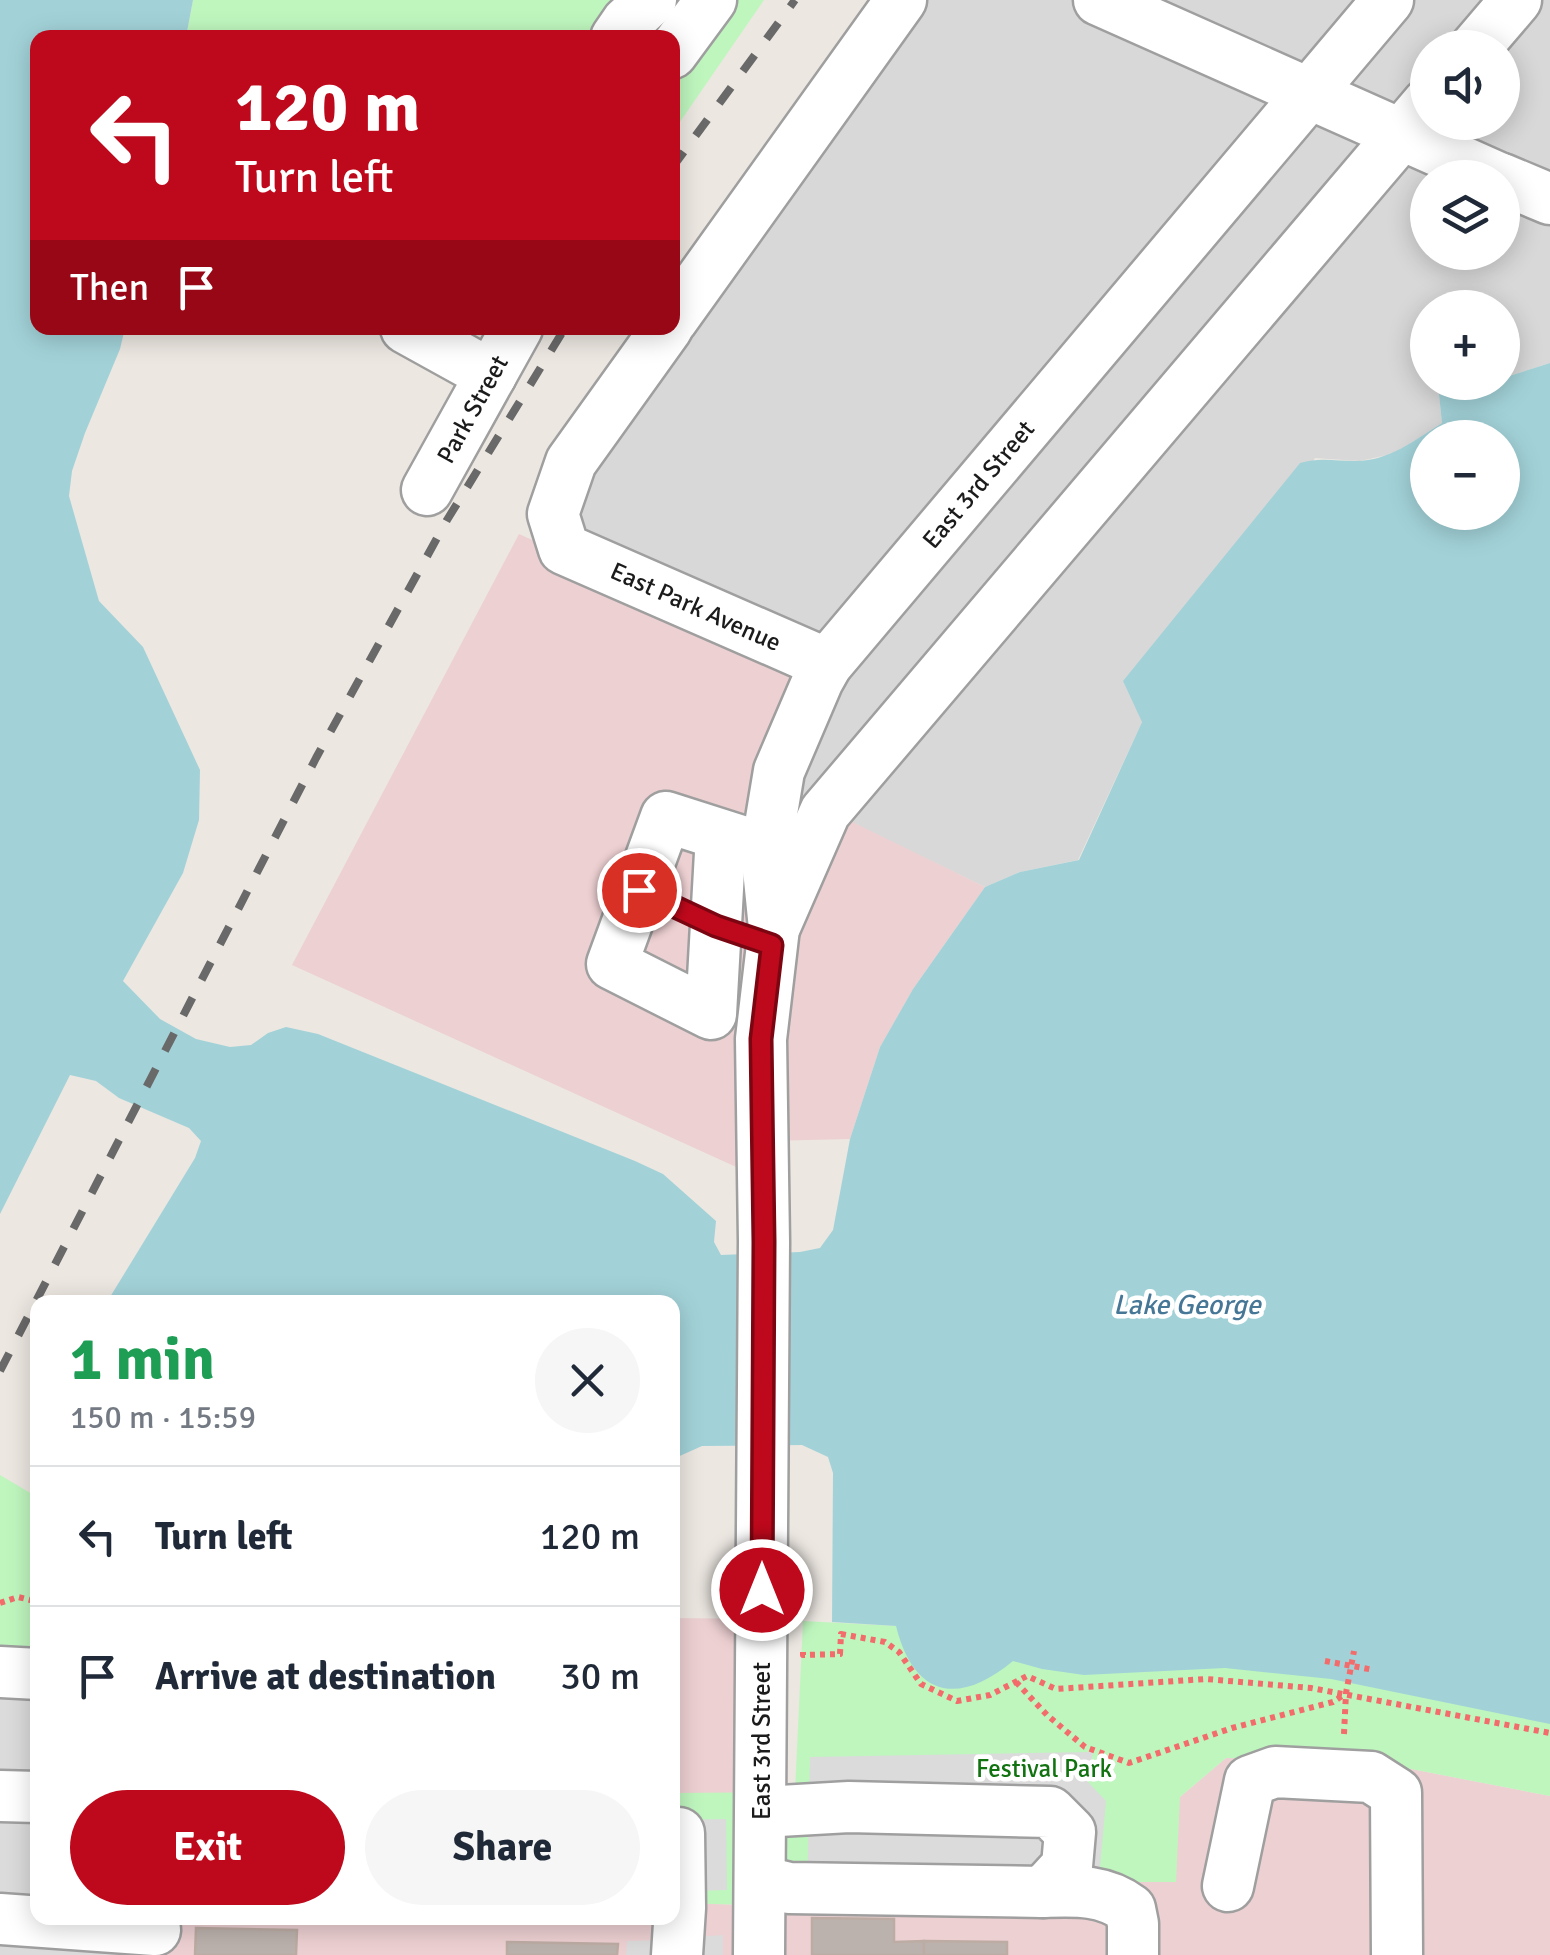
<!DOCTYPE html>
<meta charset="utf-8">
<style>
body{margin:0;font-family:Signika,sans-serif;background:#f6f6f7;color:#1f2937;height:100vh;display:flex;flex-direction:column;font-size:38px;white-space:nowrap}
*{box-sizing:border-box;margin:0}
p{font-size:32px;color:#747a83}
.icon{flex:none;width:55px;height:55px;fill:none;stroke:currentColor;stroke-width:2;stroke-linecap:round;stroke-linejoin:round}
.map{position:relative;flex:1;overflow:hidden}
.side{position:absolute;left:30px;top:1295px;width:650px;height:630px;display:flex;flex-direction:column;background:#fff;border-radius:20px;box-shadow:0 5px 25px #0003}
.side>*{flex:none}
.top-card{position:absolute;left:30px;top:30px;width:650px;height:305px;border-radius:20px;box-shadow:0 5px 25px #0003;background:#bd091b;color:#fff;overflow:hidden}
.fabs{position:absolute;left:1410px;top:30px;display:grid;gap:20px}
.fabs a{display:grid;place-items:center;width:110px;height:110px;border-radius:50%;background:#fff;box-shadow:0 5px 25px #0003;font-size:50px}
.pin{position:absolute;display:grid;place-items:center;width:85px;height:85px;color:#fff;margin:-42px;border:5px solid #fff;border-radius:50%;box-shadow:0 2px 10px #0007}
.me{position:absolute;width:110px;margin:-55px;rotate:0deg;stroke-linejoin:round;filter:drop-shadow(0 0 8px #0008)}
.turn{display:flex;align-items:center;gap:35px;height:210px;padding:0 40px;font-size:45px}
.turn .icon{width:130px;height:130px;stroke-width:2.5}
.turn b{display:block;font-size:70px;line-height:85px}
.then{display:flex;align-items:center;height:95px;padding:0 40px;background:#0003;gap:20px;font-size:38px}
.round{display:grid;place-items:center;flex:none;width:105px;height:105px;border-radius:52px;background:#f6f6f7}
.overview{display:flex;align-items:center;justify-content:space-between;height:170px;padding:0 40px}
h1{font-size:60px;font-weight:700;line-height:75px;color:#1e9e55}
.button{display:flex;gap:20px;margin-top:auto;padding:20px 40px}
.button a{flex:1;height:115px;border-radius:60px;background:#bd091b;color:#fff;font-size:40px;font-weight:700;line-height:115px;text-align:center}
.button a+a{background:#f6f6f7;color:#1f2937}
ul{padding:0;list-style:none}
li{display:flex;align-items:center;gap:30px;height:140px;padding:0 40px;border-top:2px solid #e0e1e3}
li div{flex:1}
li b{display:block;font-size:38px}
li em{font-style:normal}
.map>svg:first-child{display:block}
</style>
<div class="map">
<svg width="1550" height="1955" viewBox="0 0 1550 1955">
<rect width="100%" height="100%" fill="#ece7e1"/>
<path fill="#d9d8d8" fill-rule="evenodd" d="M 908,0 L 1550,0 L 1550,363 L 1503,378 L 1502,308 L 1428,308 L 1428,382 L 1458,383 L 1438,385 L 1442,423 L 1396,453 L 1360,461 L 1315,458 L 1142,722 L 1078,860 L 1020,872 L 985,887 L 772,784 L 824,657 L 527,525 ZM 1428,48 L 1502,48 L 1502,122 L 1428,122 ZM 1428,178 L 1502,178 L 1502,252 L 1428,252 Z"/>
<g fill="#edd0d2">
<polygon points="519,534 819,670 801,701 756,1176 292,965"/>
<polygon points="832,812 985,887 913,989 880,1047 850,1139 767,1141 768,1024"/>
<polygon points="673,1618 759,1619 756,1794 673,1793"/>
<polygon points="1226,1758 1335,1760 1406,1768 1550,1796 1550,1955 764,1955 765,1904 1180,1797"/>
<polygon points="673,1903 752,1905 752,1955 147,1955 148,1918 672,1918"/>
</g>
<g fill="#bff6be">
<polygon points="193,0 764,0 673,132 672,38 186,38"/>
<polygon points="0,1475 37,1497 38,1918 148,1918 147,1955 0,1955"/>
<polygon points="803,1621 897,1626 1550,1678 1550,1796 1406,1768 1335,1760 1226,1758 1180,1797 1176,1882 1120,1882 752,1905 673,1903 673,1793 795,1792"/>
</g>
<g fill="#dbdbdb">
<polygon points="0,1657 37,1657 38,1918 144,1918 141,1955 0,1955"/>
<polygon points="1093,1752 1088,1782 1106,1801 1098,1890 807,1898 810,1757"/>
<polygon points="726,1819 727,1890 695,1891 694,1937 723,1935 723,1955 626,1955 627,1941 662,1940 673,1820"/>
</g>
<path fill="#a2d2d8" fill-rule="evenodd" d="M 0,0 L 193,0 L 186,37 L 38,38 L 38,328 L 125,328 L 120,349 L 85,433 L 72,471 L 69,496 L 99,601 L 143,647 L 200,770 L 199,820 L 183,873 L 123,981 L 160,1019 L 196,1039 L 230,1047 L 251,1045 L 268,1033 L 286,1027 L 318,1034 L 635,1161 L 663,1174 L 716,1221 L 714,1242 L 721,1255 L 800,1252 L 820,1248 L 833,1230 L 850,1139 L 880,1047 L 913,989 L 985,887 L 1020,872 L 1079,860 L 1142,722 L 1123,681 L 1300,463 C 1319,457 1336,461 1356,461 C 1389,461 1415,440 1442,423 L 1438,385 L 1502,382 L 1503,378 L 1550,363 L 1550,1724 L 1331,1679 L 1225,1668 L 1084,1675 L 1042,1669 L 1013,1661 C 959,1706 914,1698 896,1626 L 832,1622 L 833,1473 L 828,1457 L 802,1445 L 702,1446 L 673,1459 L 672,1302 L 107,1302 L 195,1158 L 201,1141 L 189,1128 L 119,1098 L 96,1081 L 70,1075 L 0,1214 ZM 1428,438 L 1502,438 L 1502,512 L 1428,512 Z"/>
<g fill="#bcb2ad" stroke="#bdaca4" stroke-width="2.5">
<polygon points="812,1918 894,1919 894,1942 924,1941 924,1955 812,1955"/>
<polygon points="196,1928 297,1930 296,1955 195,1955"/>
<polygon points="924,1941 1007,1942 1007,1955 924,1955"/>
<polygon points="507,1942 618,1944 617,1955 507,1955"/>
</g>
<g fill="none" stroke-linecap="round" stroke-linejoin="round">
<defs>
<g id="minor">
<polyline points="1099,0 1499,178"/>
<polyline points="616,38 627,22 651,0"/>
<polyline points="1475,48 1516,0"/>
<polyline points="672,53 711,0"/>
<polyline points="1502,179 1550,199"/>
<polyline points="672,320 901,0"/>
<polyline points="406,328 491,375"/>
<polyline points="667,328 571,462 553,514 564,549 827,664"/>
<polyline points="427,490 517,328"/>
<polyline points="721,835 711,1014 612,964 666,817 766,849"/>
<polyline points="776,924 825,812 1428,103"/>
<polyline points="0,1672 38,1674"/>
<polyline points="0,1796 38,1797"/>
<polyline points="760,1881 789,1888 1043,1892 1067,1866 1070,1832 1050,1812 849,1807 761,1812"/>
<polyline points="1228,1886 1250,1781 1275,1772 1371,1777 1396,1793 1397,1955"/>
<path d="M 1043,1892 C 1075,1891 1103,1889 1130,1909 L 1133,1924 L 1133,1955"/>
<polyline points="0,1919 155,1930"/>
<polyline points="677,1955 680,1908 679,1833"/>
<polyline points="759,1955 764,1242 761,1039 774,928 766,849 779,771 818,680 827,664 1388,0"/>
</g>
</defs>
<use href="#minor" stroke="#9f9f9f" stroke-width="55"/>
<g stroke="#f36b6b" stroke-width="6" stroke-dasharray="5 5" stroke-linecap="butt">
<polyline points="0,1603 18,1597 38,1602"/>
<polyline points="803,1652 803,1655 840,1654 841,1634 885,1642 899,1652 921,1684 957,1701 990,1695 1027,1676 1056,1689 1206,1679 1311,1688 1550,1733"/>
<polyline points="1325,1661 1374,1670"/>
<polyline points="1016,1682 1047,1715 1085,1747 1129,1763 1232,1728 1333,1702 1345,1694"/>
<polyline points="1344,1734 1346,1693 1354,1651"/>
</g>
<use href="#minor" stroke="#fff" stroke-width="50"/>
<g stroke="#696969" stroke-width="8" stroke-dasharray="20 20" stroke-linecap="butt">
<polyline points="672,168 795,0"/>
<polyline points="0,1371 316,758 447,520 565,328"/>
</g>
</g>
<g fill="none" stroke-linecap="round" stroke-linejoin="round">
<defs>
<polyline id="route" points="639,890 716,926 772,945 761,1039 764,1242 762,1590"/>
</defs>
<use href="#route" stroke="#7b0612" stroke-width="25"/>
<use href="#route" stroke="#bd091b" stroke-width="18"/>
</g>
<g text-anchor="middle" stroke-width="9" stroke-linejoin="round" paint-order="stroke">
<g font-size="25" fill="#1b1b1b" stroke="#fff">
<text transform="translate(472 409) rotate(-61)" y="9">Park Street</text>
<text transform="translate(978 484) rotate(-50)" y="9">East 3rd Street</text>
<text transform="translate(696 606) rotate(24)" y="9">East Park Avenue</text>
<text transform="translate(761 1741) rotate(-90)" y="9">East 3rd Street</text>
</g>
<g font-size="25" fill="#117210" stroke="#fff">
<text x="1044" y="1777">Festival Park</text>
</g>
<g font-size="28" font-style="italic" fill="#477796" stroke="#fff">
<text x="1187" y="1314">Lake George</text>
</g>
</g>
</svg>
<div class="fabs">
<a><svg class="icon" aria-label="sound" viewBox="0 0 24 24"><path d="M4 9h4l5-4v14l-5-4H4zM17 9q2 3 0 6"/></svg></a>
<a><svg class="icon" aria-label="layers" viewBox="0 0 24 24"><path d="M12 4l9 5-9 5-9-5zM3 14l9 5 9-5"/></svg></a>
<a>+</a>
<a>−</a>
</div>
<div class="pin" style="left:639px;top:890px;background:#d93025"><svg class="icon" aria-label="arrive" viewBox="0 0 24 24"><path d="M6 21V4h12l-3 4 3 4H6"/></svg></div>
<svg class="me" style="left:762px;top:1590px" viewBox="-20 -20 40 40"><circle r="17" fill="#bd091b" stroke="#fff" stroke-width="3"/><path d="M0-11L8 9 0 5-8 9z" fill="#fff"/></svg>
<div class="top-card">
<div class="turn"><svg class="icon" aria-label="left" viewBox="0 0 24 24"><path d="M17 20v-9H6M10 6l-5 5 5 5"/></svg><div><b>120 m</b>Turn left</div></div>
<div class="then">Then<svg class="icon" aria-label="arrive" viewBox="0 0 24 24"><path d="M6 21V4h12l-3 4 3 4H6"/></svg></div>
</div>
<section class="side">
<div class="overview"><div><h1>1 min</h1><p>150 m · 15:59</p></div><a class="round"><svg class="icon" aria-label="close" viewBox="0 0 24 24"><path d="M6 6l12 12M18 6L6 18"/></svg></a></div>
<ul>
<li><svg class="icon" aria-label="left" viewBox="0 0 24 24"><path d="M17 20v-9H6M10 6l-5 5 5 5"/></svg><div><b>Turn left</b></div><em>120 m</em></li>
<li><svg class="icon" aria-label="arrive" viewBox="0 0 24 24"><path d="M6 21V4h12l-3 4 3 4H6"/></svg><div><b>Arrive at destination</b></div><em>30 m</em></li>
</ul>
<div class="button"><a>Exit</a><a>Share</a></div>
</section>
</div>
